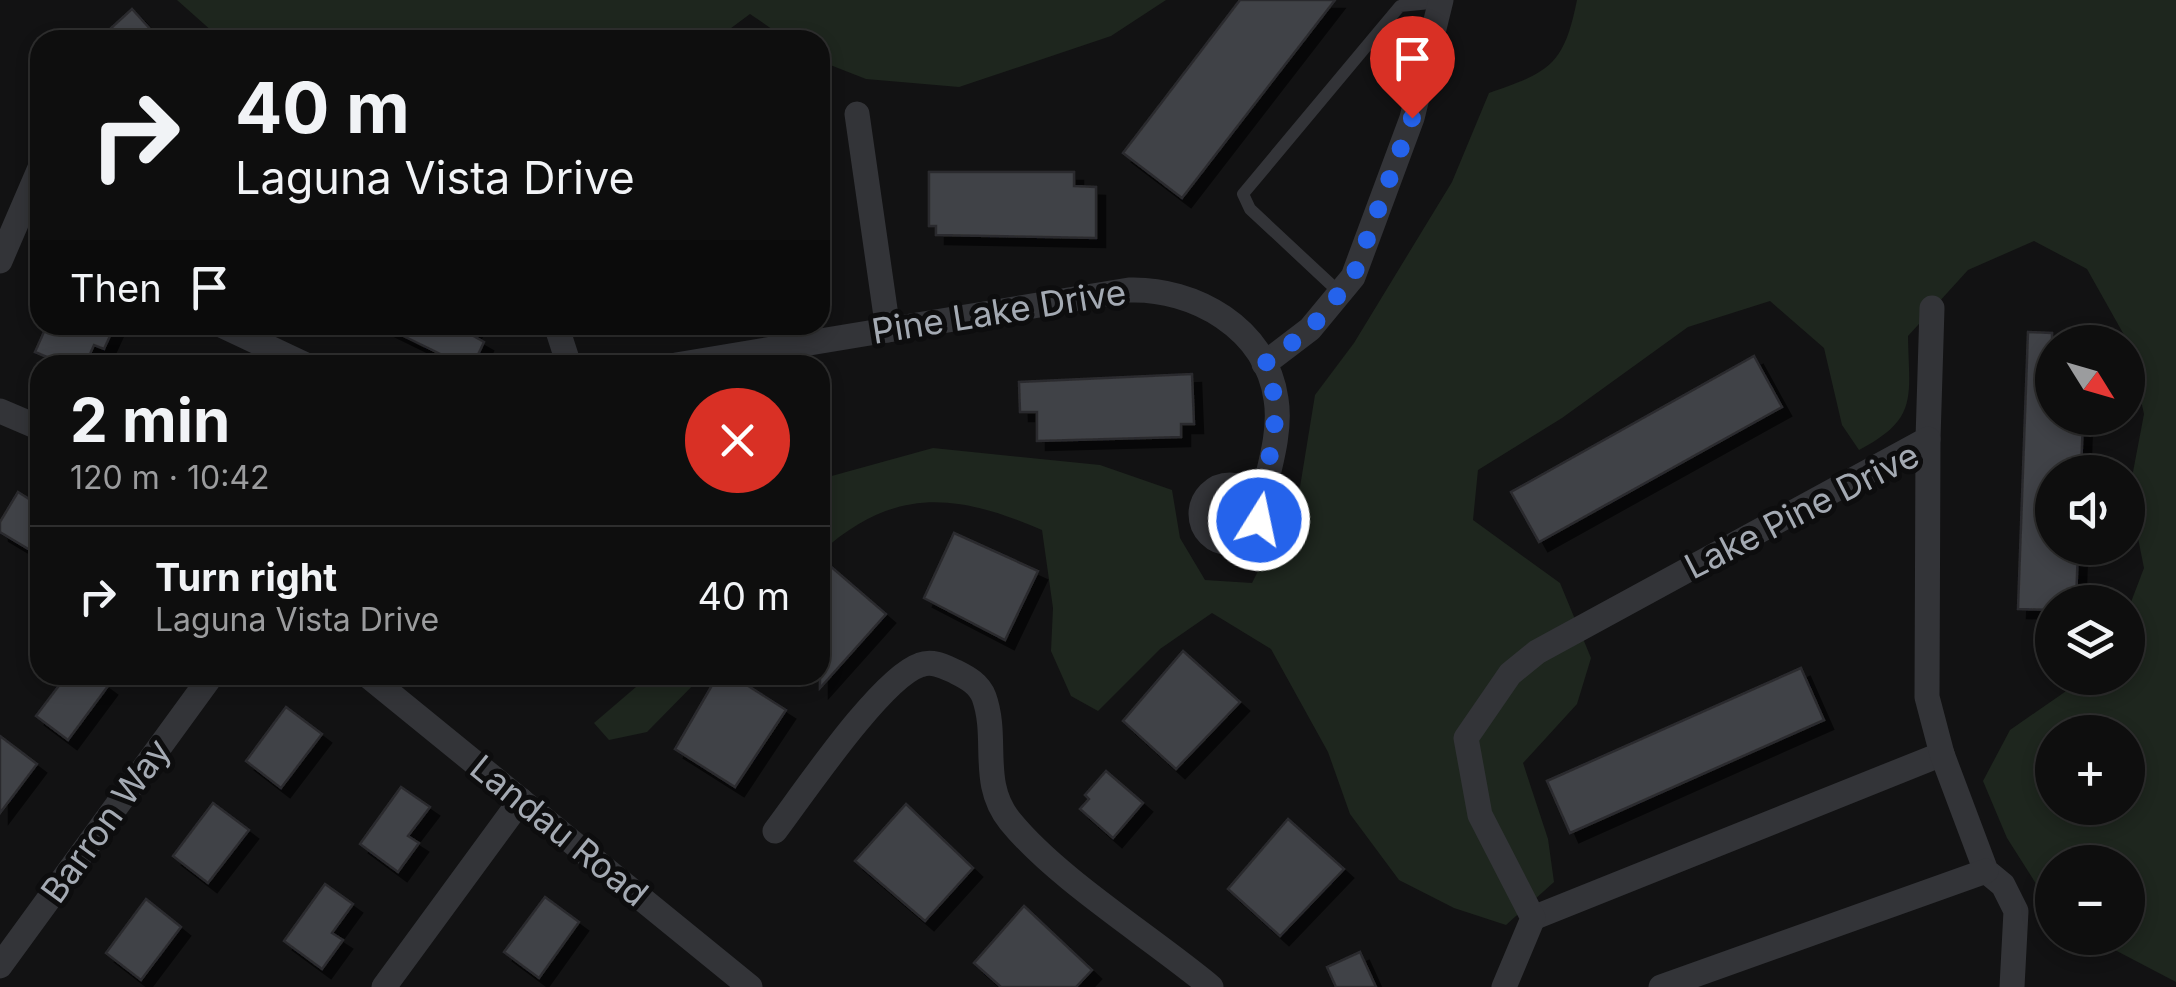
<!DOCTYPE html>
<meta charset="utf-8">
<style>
body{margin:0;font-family:Inter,sans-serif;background:#1c1c1c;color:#f1f3f6;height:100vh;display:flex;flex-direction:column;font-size:38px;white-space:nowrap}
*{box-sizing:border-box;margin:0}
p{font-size:32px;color:#9b9c9e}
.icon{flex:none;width:55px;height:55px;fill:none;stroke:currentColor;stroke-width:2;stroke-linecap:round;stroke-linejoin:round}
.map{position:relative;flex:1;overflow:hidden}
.details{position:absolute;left:30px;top:355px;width:800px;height:330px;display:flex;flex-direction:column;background:#0e0e0e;border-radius:30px;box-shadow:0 5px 15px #0003,0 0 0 2px #2e2e2e}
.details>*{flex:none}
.guide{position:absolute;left:30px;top:30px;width:800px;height:305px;border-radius:30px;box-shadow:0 5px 15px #0003,0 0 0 2px #2e2e2e;background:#0e0e0e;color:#f1f3f6;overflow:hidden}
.needle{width:65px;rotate:127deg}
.controls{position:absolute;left:2035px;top:325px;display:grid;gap:20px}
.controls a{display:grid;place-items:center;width:110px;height:110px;border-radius:50%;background:#0e0e0e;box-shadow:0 5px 15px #0003,0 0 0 2px #2e2e2e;font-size:50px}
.pin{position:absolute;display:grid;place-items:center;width:85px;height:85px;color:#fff;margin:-102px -42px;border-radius:50% 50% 50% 0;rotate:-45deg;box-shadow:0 0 10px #0007}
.pin .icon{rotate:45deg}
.me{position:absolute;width:110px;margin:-55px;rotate:10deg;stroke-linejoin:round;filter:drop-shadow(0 0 8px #0008)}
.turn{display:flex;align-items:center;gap:35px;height:210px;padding:0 40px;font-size:45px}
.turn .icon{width:130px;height:130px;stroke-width:2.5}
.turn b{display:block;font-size:70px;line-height:85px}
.then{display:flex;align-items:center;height:95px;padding:0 40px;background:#0003;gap:20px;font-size:38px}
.round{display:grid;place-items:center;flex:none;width:105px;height:105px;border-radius:52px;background:#1c1c1c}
.summary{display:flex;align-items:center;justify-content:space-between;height:170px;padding:0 40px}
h1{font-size:60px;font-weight:700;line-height:75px}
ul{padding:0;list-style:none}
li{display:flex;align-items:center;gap:30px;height:140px;padding:0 40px;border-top:2px solid #2e2e2e}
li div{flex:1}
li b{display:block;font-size:38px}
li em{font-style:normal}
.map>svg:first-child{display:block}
</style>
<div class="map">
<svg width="2176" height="987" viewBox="0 0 2176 987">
<defs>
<filter id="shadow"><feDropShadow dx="9" dy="9" stdDeviation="0" flood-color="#0009"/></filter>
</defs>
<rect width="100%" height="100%" fill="#121213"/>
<g fill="#1e261e" fill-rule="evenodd">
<polygon points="177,0 1166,0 1111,36 959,87 866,79 820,61 820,40 788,40 750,14 715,40 222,40"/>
<path d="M 1577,0 L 2176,0 L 2176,982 L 2092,938 L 2128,938 L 2128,862 L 2052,862 L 2052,909 L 2007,838 L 1983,781 L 2010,730 L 2085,678 L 2128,678 L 2128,610 L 2144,568 L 2129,493 L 2144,414 L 2128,342 L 2087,269 L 2034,241 L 1968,270 L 1908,336 C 1909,397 1919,419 1859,450 L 1842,425 L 1824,348 L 1770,301 L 1688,327 L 1562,418 L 1478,470 L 1473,520 L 1560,583 L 1591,658 L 1577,704 L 1523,763 L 1548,839 L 1554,882 L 1506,925 L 1454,908 L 1399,880 L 1350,814 L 1328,752 L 1271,649 L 1212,613 L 1160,649 L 1098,711 L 1071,696 L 1051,651 L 1053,608 L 1042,530 C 956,493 894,486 820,553 L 820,484 L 828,477 L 933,448 L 1100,465 L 1172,490 L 1180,538 L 1205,580 L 1252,583 L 1300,487 L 1315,395 L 1354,343 L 1452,182 L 1489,93 C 1550,72 1564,65 1577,0 ZM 2052,732 L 2128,732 L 2128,808 L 2052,808 Z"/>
<polygon points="650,675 703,675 647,732 609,740 594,723"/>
</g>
<g fill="#414246" stroke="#2c2c2f" stroke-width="2.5" filter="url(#shadow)">
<polygon points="1240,0 1335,0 1182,198 1123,153"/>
<polygon points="132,9 160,40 98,40"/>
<polygon points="929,172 1074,172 1074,186 1096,187 1096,238 936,235 936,226 929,226"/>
<polygon points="47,325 115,325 104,349 94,345 85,365 66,365 35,352"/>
<polygon points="381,325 474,325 470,334 484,342 473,365 463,365"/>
<polygon points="2028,332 2052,333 2052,418 2083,418 2081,472 2052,472 2052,548 2078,548 2076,602 2052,602 2052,610 2018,609"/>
<polygon points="1754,356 1782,407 1539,542 1511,492"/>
<polygon points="1192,374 1194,424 1181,424 1181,437 1037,441 1037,412 1020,412 1019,382"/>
<polygon points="18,492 40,506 40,556 0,532 0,522"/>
<polygon points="954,533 1038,571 1005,640 924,598"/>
<polygon points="829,565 886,614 820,688 820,575"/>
<polygon points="1183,651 1240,702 1176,769 1123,721"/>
<polygon points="1801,668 1824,720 1570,833 1547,781"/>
<polygon points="67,675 93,675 108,686 68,740 36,716"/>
<polygon points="718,675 731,675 786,710 735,787 675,749"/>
<polygon points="286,707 322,734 281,788 246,761"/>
<polygon points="0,736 37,764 0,813"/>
<polygon points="1106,771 1143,803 1113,838 1080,809 1089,799 1085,795"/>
<polygon points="401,787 430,807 408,836 419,843 398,872 360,844"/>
<polygon points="213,803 249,830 208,883 173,856"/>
<polygon points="906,804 973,868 925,921 855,861"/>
<polygon points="1288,819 1344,869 1280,936 1228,889"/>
<polygon points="325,884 353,904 332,933 343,940 322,969 284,941"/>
<polygon points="545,897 579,922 539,978 504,952"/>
<polygon points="146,899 181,927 141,980 106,953"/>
<polygon points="1024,906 1092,970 1076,987 1001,987 974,963"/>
<polygon points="1360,952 1376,987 1336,987 1327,967"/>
</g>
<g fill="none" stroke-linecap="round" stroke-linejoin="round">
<polyline stroke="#333438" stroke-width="12" points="1340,293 1250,209 1243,194 1400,6 1440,2"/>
<g stroke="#333438" stroke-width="25">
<polyline points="857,114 888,330"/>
<polyline points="0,261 40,168"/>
<polyline points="221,325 306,365"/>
<polyline points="556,325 569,365"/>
<polyline points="1264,364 1310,329 1353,277 1412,118 1441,0"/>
<path d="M 676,365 L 1129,290 C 1194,288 1266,328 1276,399 C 1282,435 1266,477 1259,513"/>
<polyline points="0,411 40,428"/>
<polyline points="1928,439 1932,308"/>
<circle cx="1230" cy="514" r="29"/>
<polyline points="367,675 750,987"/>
<path d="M 775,831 C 803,794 881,678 920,665 C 933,660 945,667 956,672 C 968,678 979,684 984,697 C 999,739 979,783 1010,821 C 1057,879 1151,937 1211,987"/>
<polyline points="1533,918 1942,754"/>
<polyline points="0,966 212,675"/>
<polyline points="384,987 521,800"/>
<polyline points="1504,987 1533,918 1480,815 1466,738 1510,674 1537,652 1928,439 1927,697 1942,754 1986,871 2003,885 2016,911 2012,987"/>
<polyline points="1661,987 1986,871"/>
</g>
</g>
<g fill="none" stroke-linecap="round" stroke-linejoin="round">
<path stroke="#2563eb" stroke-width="18" stroke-dasharray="0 32.4" d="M 1259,520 C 1262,465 1290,417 1264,364 L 1310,329 L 1353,277 L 1412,118"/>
</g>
<g text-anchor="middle" stroke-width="10" stroke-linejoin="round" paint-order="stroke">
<g font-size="35" fill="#a4aab3" stroke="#0d0d0e">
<text transform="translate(999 312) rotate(-9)" y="12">Pine Lake Drive</text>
<text transform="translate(1802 511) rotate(-27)" y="12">Lake Pine Drive</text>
<text transform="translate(106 821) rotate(-54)" y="12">Barron Way</text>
<text transform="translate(559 831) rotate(39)" y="12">Landau Road</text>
</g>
</g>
</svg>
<div class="controls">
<a><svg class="needle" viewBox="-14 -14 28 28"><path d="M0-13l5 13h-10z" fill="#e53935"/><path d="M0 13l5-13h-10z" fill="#9b9c9e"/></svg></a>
<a><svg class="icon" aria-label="sound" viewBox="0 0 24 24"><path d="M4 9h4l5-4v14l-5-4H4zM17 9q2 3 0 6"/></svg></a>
<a><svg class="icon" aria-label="layers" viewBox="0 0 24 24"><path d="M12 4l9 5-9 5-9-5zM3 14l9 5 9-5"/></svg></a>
<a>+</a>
<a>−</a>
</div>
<div class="pin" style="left:1412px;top:118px;background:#d93025"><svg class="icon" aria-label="arrive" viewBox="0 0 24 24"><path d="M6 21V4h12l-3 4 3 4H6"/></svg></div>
<svg class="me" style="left:1259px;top:520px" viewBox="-20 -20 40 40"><circle r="17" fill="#2563eb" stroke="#fff" stroke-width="3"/><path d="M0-11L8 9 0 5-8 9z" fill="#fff"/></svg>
<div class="guide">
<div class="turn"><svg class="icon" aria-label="right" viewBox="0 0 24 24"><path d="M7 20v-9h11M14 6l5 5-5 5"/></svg><div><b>40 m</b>Laguna Vista Drive</div></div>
<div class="then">Then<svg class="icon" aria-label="arrive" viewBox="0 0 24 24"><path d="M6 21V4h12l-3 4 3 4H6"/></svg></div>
</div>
<section class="details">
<div class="summary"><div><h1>2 min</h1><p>120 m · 10:42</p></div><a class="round" style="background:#d93025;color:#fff"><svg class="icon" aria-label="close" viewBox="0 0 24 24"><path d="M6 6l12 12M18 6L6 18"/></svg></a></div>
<ul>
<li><svg class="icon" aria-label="right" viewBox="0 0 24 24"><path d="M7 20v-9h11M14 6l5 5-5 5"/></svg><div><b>Turn right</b><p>Laguna Vista Drive</p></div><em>40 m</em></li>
</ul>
</section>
</div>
